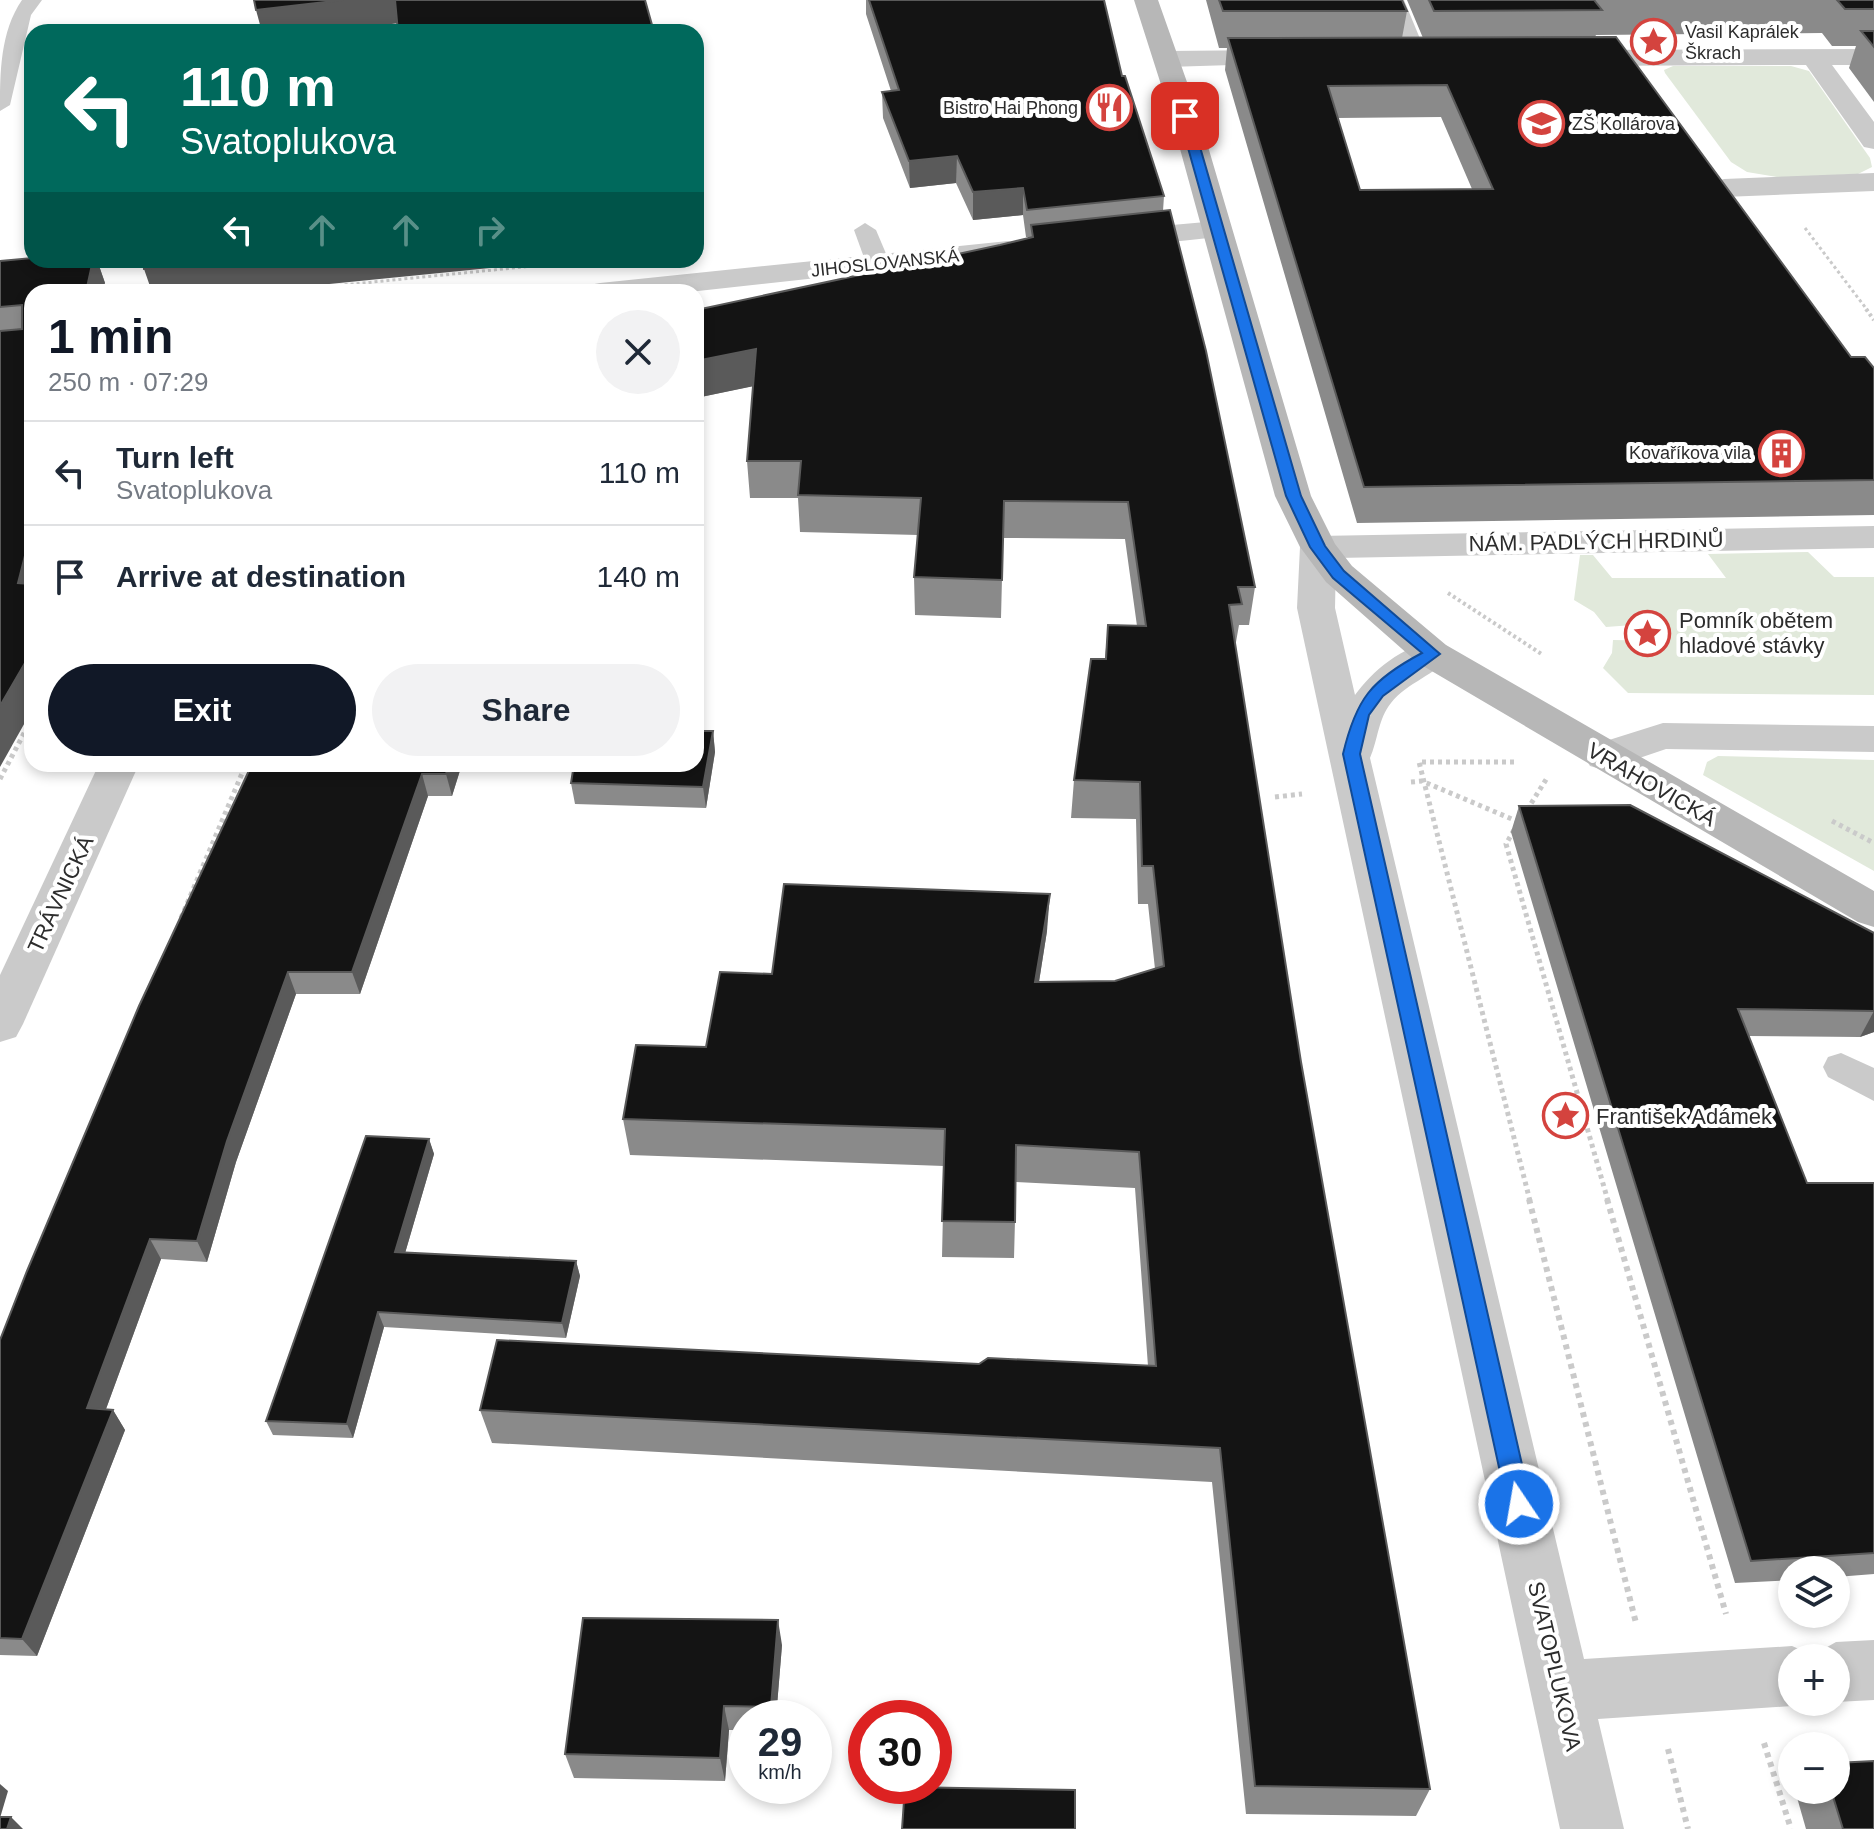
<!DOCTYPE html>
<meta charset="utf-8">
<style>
body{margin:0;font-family:Helvetica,sans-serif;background:#f2f2f3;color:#1f2937;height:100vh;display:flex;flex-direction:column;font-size:30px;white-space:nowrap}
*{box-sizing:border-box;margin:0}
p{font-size:26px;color:#747a83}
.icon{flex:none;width:44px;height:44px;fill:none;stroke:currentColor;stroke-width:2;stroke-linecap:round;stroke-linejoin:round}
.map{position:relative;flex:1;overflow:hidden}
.details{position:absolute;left:24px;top:284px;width:680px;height:488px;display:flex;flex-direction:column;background:#fff;border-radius:24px;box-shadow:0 4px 12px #0003}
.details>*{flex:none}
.top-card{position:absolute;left:24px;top:24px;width:680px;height:244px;border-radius:24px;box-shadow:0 4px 12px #0003;background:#00695c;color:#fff;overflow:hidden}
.tools{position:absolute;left:1778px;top:1556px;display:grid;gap:16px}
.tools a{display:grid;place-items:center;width:72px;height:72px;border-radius:50%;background:#fff;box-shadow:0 4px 12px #0003;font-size:40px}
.speed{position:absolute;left:728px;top:1700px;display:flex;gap:16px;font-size:40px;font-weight:700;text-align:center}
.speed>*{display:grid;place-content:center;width:104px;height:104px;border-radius:50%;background:#fff;box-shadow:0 4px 12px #0003;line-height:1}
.speed small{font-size:20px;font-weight:400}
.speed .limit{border:12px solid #d22;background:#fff;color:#111}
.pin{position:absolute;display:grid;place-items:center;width:68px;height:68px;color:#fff;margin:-34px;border-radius:16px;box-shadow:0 4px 12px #0006}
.me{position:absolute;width:88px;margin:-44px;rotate:348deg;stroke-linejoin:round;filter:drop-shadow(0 0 6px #0008)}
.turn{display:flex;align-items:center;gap:28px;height:168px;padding:0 24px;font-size:36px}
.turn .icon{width:104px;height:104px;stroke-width:2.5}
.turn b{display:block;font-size:56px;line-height:68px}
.lanes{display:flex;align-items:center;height:76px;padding:0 24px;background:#0003;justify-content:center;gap:40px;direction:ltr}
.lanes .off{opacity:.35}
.round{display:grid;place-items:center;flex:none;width:84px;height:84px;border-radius:42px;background:#f2f2f3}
.summary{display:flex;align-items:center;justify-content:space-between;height:136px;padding:0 24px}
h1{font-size:48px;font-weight:600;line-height:60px;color:#111827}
.primary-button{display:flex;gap:16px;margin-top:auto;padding:16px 24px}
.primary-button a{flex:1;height:92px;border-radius:48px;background:#111827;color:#fff;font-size:32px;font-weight:600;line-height:92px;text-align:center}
.primary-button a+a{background:#f2f2f3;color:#1f2937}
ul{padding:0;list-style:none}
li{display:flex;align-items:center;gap:24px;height:104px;padding:0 24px;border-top:2px solid #e0e1e3}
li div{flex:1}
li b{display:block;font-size:30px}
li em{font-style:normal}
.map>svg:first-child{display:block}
</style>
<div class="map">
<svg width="1874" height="1829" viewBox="0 0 1874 1829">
<rect width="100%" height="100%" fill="#fff"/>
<g fill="#e1e9db">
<polygon points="1673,66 1791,66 1809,71 1870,158 1872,167 1858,174 1783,178 1747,172 1731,162 1665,73 1664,70"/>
<polygon points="1808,552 1834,577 1874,577 1874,695 1628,693 1603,668 1612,653 1613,640 1669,641 1660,623 1606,627 1594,612 1574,600 1580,555 1593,555 1612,578 1726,578 1708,554"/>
<polygon points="1718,756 1874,760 1874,871 1703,775 1707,762"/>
</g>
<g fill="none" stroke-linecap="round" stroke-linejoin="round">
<g stroke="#cacaca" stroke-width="3" stroke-dasharray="3 3" stroke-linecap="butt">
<polyline points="1805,228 1868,311"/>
<polyline points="273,292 563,263"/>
</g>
<g stroke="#cacaca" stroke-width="4" stroke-dasharray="3 3" stroke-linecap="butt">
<polyline points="1866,309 1874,320"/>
<polyline points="1448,593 1543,655"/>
</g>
<g stroke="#cacaca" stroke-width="5" stroke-dasharray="4 4" stroke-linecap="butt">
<polyline points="1514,762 1419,762 1530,1201"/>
<polyline points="0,779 32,718"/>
<polyline points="1411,782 1422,781 1519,822"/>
<polyline points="1275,797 1302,794"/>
<polyline points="1527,810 1547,778"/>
<polyline points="1832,821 1874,843"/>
<polyline points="1514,830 1506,844 1608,1201"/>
<polyline points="181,918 246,764"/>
</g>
<g stroke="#cacaca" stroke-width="6" stroke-dasharray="5 5" stroke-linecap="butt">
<polyline points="1529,1199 1636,1623"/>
<polyline points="1607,1199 1726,1614"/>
<polyline points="1764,1743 1791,1829"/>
<polyline points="1668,1749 1688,1829"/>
</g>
<g fill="#cacaca" fill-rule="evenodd">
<path d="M 22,0 L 42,0 L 31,15 L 10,105 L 0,111 C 0,73 0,32 22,0 Z"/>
<polygon points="1384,0 1404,0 1428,58 1425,62 1411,62 1408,58"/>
<polygon points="865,223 876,230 890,263 886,268 878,270 866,263 854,230"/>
<polygon points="1841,1053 1874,1068 1874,1101 1828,1077 1823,1067 1828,1057"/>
</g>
<g fill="#cacaca" fill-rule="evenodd">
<polygon points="1874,49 1874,65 1832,65 1874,122 1874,149 1864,147 1806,65 1572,66 1559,58 1572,50"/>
<polygon points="1284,50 1293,53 1297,58 1293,63 1168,67 1155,59 1168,51"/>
<polygon points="1874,173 1874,191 1724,197 1714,194 1710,188 1714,182 1724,179"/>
<polygon points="1217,221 1227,224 1232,230 1227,236 1116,248 1105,245 1101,239 1105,233 1116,230"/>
<polygon points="1008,241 1019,244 1023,250 1019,256 689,292 585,292 589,285 600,283"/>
<path d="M 1874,526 L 1874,548 L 1336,558 L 1335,608 L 1355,695 C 1374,669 1412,636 1446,645 L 1451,654 C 1437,675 1407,682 1391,703 C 1378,719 1378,740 1370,758 L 1584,1659 L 1792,1646 L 1813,1655 L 1836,1642 L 1874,1640 L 1874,1700 L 1836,1702 L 1836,1658 L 1792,1658 L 1792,1702 L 1802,1702 L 1792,1706 L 1598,1719 L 1624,1829 L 1560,1829 L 1297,608 L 1300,547 L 1305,539 L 1318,536 Z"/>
<polygon points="1663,723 1874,726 1874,752 1666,749 1604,770 1590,766 1584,756 1590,746"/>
<polygon points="99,764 139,764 23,1024 16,1037 0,1042 0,975"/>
</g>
<polygon fill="#b7b7b7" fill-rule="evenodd" points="1134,0 1158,0 1199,116 1311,496 1335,544 1352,566 1446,645 1874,891 1874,927 1858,922 1418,663 1326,582 1300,547 1275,496 1171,116"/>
</g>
<g fill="#8a8a8a" fill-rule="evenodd">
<polygon points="866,0 1104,0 1122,76 1164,196 1163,211 1255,587 1249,625 1239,625 1236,642 1235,642 1301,1062 1430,1789 1416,1816 1246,1814 1212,1482 492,1443 480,1410 979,1364 1148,1366 1135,1188 1016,1182 1014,1258 942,1257 944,1166 630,1155 623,1119 706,1047 772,974 1047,931 1039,982 1115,981 1155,969 1148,904 1138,904 1136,819 1071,818 1074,780 1105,659 1108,625 1137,626 1125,539 1003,538 1001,618 915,615 914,577 918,535 800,532 798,498 750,498 747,461 753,386 696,398 696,310 1000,245 1031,237 1026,237 1023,215 973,220 956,183 910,188 883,118 882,92 891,91 866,14"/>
<path d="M 1206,0 L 1402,0 L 1407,11 L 1402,38 L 1423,38 L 1407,0 L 1874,0 L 1874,102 L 1849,68 L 1856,46 L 1832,46 L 1822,33 L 1596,35 L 1595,37 L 1851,357 L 1874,368 L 1874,515 L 1357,523 L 1225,70 L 1227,48 L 1219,48 ZM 1441,117 L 1472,189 L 1360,190 L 1337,118 Z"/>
<polygon points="97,260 105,283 32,292 0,767 0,261"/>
<polygon points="713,731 715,752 706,808 575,804 571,783"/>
<polygon points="252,764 462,764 452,796 428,796 360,994 296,994 236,1162 207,1262 161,1259 106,1409 113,1410 125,1430 37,1656 0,1655 0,1340"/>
<polygon points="1519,806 1874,933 1874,1032 1860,1037 1749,1036 1807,1183 1874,1183 1874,1574 1836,1577 1836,1570 1792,1570 1792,1580 1735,1583 1511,832"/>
<polygon points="429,1139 434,1154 405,1253 576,1261 580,1276 566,1338 384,1327 353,1438 273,1435 266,1421"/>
<polygon points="782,1645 776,1718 746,1718 746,1730 729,1730 725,1781 574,1778 565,1754"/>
<polygon points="1800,1790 1836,1790 1874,1829 1806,1829 1796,1794"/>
</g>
<g fill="#5a5a5a">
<polygon points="343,0 396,0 400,23 326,32 262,32 256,10"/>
<polygon points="957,156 956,183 910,188 909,161"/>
<polygon points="1023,188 1023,215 973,220 973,192"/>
<polygon points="696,215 700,215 703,247 696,247"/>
<polygon points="93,260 97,260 105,283 103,292 86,292"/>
<polygon points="239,260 570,260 250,292 152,292 144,269"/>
<polygon points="756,349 759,385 696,398 696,361"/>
<polygon points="32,528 32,616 18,583"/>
<polygon points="32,651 32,710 0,767 0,706"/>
<polygon points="713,731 715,752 706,808 703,787"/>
<polygon points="449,764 462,764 452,796 446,774"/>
<polygon points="422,774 428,796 360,994 352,972"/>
<polygon points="1050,894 1047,931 1033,1019 1035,982"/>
<polygon points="288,972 296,994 236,1162 207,1262 197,1241 227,1141"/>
<polygon points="1874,1011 1874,1032 1860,1037"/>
<polygon points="429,1139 434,1154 401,1267 395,1252"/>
<polygon points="150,1239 161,1259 99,1428 87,1408"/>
<polygon points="576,1261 580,1276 566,1338 562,1323"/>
<polygon points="378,1312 384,1327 353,1438 347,1424"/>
<polygon points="113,1410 125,1430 37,1656 22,1639"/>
<polygon points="778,1620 782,1645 776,1718 773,1718 771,1707"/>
<polygon points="724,1706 729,1730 725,1781 720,1758"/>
<polygon points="0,1784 8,1791 0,1818"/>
<polygon points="11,1817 23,1829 7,1829"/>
</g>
<g fill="#141414" stroke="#5a5a5a" stroke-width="2" fill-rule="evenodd">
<polygon points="254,0 343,0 256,10"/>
<polygon points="395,0 645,0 654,32 398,32"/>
<polygon points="869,0 1104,0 1122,76 1125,76 1164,196 1027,210 1023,188 973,192 957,156 909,161 882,92 899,90"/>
<polygon points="1219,0 1402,0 1407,11 1223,11"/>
<polygon points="1429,0 1594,0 1602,10 1434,11"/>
<polygon points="1837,0 1874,0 1874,9 1845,9"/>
<polygon points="1861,31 1874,31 1874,47"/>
<path d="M 1616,37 L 1851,357 L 1865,357 L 1874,368 L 1874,480 L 1364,487 L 1228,38 ZM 1447,85 L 1493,189 L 1360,190 L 1328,86 Z"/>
<polygon points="696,204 700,215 696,215"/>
<polygon points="1170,210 1206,351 1255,587 1238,587 1242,604 1229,605 1301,1062 1430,1789 1255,1786 1220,1448 480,1410 497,1340 979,1364 988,1358 1156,1366 1139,1152 1016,1145 1015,1222 942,1221 945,1129 623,1119 636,1045 706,1047 720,972 772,974 784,884 1050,894 1035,982 1115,981 1164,966 1153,866 1142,866 1140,782 1074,780 1091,659 1106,659 1108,625 1146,626 1128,502 1004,501 1002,580 914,577 921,498 798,495 801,461 747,461 756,349 696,361 696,310 1000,245 1033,237 1031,225"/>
<polygon points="32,258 32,260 93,260 86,292 32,292 32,528 18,583 32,584 32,651 0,706 0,331 22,329 22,305 0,307 0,261"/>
<polygon points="143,260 239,260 144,269"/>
<polygon points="696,731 713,731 703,787 571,783 574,764 696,764"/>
<polygon points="252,764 449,764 446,774 422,774 352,972 288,972 227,1141 197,1241 150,1239 87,1408 113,1410 22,1639 0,1638 0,1340 27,1271 139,1006"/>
<polygon points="1630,805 1874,933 1874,1011 1738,1009 1807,1183 1874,1183 1874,1553 1751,1561 1519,806"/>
<polygon points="366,1136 429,1139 395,1252 576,1261 562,1323 378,1312 347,1424 266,1421"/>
<polygon points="583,1618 778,1620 771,1707 724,1706 720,1758 565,1754"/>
<polygon points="1874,1761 1874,1829 1843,1829 1831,1790 1836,1790 1836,1763"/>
<polygon points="905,1787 1075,1790 1075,1829 902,1829"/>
<polygon points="0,1817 11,1817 7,1829 0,1829"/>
</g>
<path fill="#1a73e8" stroke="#114b97" stroke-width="2" d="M 1185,112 L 1191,116 L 1301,496 L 1325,546 L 1344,571 L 1440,654 L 1383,696 L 1369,715 L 1360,754 L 1531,1504 L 1527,1512 L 1519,1515 L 1511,1512 L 1507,1504 L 1343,754 C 1356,699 1371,680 1422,653 L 1333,578 L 1310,547 L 1286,496 L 1179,116 Z"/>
<defs>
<symbol id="sight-ring" viewBox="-11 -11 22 22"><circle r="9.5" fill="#fff" stroke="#d4433e" stroke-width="1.5"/><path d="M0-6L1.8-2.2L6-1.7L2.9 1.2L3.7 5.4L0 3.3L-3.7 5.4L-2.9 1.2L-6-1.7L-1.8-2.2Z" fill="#d4433e"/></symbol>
<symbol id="restaurant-ring" viewBox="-11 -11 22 22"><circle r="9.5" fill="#fff" stroke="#d4433e" stroke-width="1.5"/><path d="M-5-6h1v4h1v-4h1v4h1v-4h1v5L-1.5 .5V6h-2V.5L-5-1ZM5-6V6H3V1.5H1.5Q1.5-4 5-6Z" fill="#d4433e"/></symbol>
<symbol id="school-ring" viewBox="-11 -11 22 22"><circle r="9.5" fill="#fff" stroke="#d4433e" stroke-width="1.5"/><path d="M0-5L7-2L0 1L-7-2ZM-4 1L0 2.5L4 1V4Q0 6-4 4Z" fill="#d4433e"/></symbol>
<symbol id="building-ring" viewBox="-11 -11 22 22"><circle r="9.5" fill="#fff" stroke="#d4433e" stroke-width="1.5"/><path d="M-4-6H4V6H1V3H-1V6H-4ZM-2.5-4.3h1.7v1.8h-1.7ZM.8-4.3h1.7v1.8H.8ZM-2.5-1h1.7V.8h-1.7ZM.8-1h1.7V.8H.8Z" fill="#d4433e"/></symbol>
</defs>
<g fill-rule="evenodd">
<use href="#sight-ring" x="1628" y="16" width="51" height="51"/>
<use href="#restaurant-ring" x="1084" y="82" width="51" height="51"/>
<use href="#school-ring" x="1516" y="98" width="51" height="51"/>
<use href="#building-ring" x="1756" y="428" width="51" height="51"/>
<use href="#sight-ring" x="1622" y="608" width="51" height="51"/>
<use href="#sight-ring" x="1540" y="1090" width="51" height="51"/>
</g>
<g text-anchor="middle" stroke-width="8" stroke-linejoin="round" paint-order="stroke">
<g font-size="18" fill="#2d2d2d" stroke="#fff" text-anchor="start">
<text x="1685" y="38">Vasil Kaprálek<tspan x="1685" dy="21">Škrach</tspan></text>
<text x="1078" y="114" text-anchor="end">Bistro Hai Phong</text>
<text x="1572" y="130">ZŠ Kollárova</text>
<text x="1751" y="459" text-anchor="end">Kovaříkova vila</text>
</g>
<g font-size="18" fill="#2d2d2d" stroke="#fff">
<text transform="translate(885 263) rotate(-6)" y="6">JIHOSLOVANSKÁ</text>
</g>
<g font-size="22" fill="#2d2d2d" stroke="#fff">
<text transform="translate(1596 541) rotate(-1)" y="8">NÁM. PADLÝCH HRDINŮ</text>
<text transform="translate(1652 784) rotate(30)" y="8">VRAHOVICKÁ</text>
<text transform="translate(60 894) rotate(-65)" y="8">TRÁVNICKÁ</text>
<text transform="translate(1555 1666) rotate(77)" y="8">SVATOPLUKOVA</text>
</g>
<g font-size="22" fill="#2d2d2d" stroke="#fff" text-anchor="start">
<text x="1679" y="628">Pomník obětem<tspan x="1679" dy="25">hladové stávky</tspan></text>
<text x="1596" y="1124">František Adámek</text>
</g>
</g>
</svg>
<div class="tools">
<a><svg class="icon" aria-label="layers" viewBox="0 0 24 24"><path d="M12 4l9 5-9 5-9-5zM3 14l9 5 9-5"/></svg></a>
<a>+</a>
<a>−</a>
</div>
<div class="speed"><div>29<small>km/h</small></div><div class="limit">30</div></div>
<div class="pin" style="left:1185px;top:116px;background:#d93025"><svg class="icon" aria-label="arrive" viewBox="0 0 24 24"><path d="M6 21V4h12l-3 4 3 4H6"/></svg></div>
<svg class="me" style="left:1519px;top:1504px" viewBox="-20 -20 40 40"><circle r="17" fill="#1a73e8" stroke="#fff" stroke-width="3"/><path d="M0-11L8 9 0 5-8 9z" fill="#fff"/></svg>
<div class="top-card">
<div class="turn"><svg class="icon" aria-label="left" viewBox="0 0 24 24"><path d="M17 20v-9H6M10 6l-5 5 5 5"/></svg><div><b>110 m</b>Svatoplukova</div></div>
<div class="lanes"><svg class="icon" aria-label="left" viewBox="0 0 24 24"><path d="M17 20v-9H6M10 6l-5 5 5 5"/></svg><svg class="icon off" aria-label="ahead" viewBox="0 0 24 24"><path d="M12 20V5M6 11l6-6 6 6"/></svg><svg class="icon off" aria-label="ahead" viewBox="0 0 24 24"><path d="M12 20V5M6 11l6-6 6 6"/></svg><svg class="icon off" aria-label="right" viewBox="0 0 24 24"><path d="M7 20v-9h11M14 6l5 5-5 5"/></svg></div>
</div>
<section class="details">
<div class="summary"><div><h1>1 min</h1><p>250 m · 07:29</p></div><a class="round"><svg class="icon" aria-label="close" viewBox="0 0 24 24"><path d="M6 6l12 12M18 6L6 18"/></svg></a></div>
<ul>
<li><svg class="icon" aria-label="left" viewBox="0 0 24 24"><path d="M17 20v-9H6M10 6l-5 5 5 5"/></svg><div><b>Turn left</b><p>Svatoplukova</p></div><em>110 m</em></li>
<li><svg class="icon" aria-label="arrive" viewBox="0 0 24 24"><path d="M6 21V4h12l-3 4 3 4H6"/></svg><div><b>Arrive at destination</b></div><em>140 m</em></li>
</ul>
<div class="primary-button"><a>Exit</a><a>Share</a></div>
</section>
</div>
